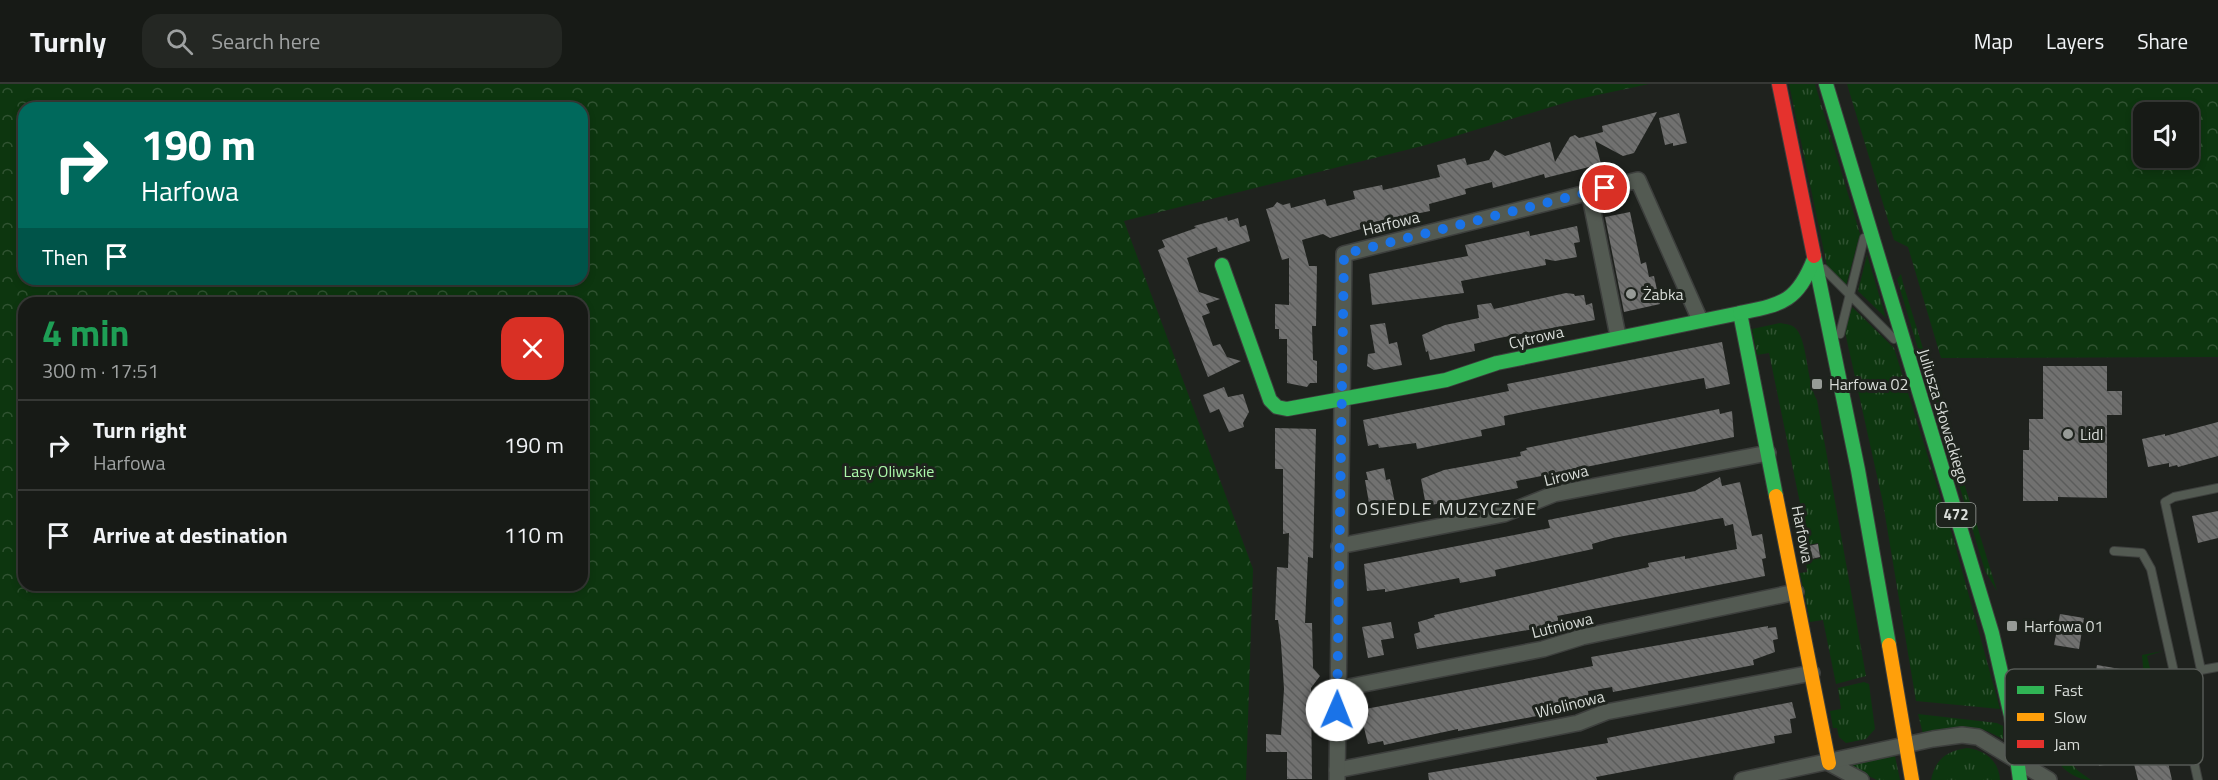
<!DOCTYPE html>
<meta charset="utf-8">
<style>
body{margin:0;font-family:"Titillium Web",sans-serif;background:#242723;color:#f1f3f6;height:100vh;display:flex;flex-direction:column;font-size:22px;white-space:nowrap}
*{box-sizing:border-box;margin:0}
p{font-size:20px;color:#9ea1a1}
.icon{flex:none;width:33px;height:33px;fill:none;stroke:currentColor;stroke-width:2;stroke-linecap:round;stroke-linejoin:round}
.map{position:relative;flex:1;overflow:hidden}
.details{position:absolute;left:18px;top:213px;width:570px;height:294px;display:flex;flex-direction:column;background:#171a16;border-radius:18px;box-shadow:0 3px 9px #0003,0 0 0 2px #363835}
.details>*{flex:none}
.top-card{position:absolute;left:18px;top:18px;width:570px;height:183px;border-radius:18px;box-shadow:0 3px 9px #0003,0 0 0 2px #363835;background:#00695c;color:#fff;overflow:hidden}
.fabs{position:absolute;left:2133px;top:18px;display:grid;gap:12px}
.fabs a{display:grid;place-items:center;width:66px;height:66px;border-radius:12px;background:#171a16;box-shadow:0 3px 9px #0003,0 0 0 2px #363835;font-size:30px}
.pin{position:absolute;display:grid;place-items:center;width:51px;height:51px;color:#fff;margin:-26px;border:3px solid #fff;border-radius:50%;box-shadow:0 2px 6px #0007}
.me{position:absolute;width:66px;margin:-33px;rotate:1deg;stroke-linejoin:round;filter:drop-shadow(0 0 4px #0008)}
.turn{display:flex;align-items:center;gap:21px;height:126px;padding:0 24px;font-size:27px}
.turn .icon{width:78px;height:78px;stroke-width:2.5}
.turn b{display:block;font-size:42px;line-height:51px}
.then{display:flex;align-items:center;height:57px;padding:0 24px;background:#0003;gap:12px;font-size:22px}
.round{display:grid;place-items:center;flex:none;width:63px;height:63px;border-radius:18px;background:#242723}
.head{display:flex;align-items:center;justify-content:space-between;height:102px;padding:0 24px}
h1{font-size:36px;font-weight:700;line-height:45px;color:#1e9e55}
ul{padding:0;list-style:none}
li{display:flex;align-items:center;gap:18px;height:90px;padding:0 24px;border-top:2px solid #363835}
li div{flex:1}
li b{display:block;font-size:22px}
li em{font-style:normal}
header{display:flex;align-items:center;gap:36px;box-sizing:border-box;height:84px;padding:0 30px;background:#171a16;border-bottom:2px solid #363835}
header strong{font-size:28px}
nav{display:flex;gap:33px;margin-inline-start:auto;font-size:21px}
.search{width:420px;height:54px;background:#242723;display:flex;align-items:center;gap:15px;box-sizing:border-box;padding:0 21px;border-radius:18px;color:#9ea1a1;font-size:22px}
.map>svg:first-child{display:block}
</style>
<header>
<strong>Turnly</strong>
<div class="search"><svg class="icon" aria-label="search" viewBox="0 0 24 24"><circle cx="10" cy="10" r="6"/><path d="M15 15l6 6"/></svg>Search here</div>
<nav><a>Map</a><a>Layers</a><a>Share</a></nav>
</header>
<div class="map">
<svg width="2218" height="696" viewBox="0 0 2218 696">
<defs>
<pattern id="grass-tufts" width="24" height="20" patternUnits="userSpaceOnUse" patternTransform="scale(1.5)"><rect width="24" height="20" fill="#0d360f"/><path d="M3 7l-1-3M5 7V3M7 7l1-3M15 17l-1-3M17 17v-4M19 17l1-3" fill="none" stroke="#305231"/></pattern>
<pattern id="forest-crowns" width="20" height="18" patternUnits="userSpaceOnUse" patternTransform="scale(1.5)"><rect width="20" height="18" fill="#0d360f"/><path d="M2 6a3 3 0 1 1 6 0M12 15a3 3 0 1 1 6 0" fill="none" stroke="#305231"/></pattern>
<pattern id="building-back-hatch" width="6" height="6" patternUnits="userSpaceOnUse" patternTransform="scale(1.5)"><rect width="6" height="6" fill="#717170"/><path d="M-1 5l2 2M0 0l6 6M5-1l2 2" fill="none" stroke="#5b5c5b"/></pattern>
</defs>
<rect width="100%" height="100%" fill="#1f221e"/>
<g fill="url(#grass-tufts)">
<polygon points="1789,0 1815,0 1860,150 1846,202 1827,182"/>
<polygon points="1867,171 1886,234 1858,207"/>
<polygon points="1901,190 1903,199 1997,507 1985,487 1897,195"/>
<polygon points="1852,223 1894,264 1952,450 2000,625 1916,617 1883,419 1845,248"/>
<path d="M 1780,239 C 1785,240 1790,240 1794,243 C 1808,253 1806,298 1817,316 L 1866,592 L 1836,600 L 1823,536 L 1810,538 L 1800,489 L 1807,488 L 1806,477 L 1821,474 L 1818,459 L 1803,462 L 1802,458 L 1807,453 L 1769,269 L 1757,271 L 1752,245 Z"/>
<polygon points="2163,567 2147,572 2157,613 2150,613 2152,621 2147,628 2142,571"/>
<polygon points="1864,598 1869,600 1875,645 1866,655 1846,659 1839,653 1837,644 1833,644 1830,627 1841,625 1838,604"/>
<polygon points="1918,630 1997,639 2003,642 2003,655 1987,647 1967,643 1923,650"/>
<path d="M 2055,657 L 2077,686 L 2091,696 C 2070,696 2054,677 2047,659 Z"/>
<path d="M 1967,664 C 1985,666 1999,677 2000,696 L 1931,696 C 1935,675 1947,667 1967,664 Z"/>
<polygon points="1895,672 1900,696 1877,696 1846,681"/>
</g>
<g fill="url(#forest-crowns)" fill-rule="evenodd">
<path d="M 0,0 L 1649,0 L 1574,16 L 1426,61 L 1124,137 L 1253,485 L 1246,696 L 0,696 ZM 24,24 L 582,24 L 582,195 L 24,195 ZM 24,219 L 582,219 L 582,501 L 24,501 Z"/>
<path d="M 1847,0 L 2218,0 L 2218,273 L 1941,274 L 1908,163 L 1894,156 ZM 2144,28 L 2188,28 L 2188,74 L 2144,74 Z"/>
</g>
<g fill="url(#building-back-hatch)">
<polygon points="1657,28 1634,69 1623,72 1595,57 1601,80 1545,94 1544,90 1493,104 1492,98 1465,105 1466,110 1429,120 1430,127 1360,141 1361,145 1330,154 1323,150 1302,156 1309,182 1317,182 1316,242 1312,242 1313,276 1317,277 1317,299 1310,299 1307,303 1287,299 1287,255 1279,255 1279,245 1275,245 1275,220 1289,221 1289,174 1282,176 1266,125 1273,123 1277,118 1283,121 1290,119 1291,124 1325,115 1327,122 1355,115 1353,107 1382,101 1383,106 1440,93 1437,81 1465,74 1467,81 1489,76 1495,66 1505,72 1550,58 1555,78 1570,53 1575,51 1579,54 1603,48 1602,42"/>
<polygon points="1679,29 1687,59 1673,62 1673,59 1665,61 1659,34"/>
<polygon points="1630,128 1641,180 1646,178 1649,193 1654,192 1660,220 1624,228 1605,133"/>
<polygon points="1227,133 1228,137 1238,134 1240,143 1246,141 1250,157 1218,168 1217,163 1187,174 1199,208 1220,215 1206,220 1210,229 1202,232 1213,262 1220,260 1227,273 1241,277 1208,293 1158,166 1165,163 1162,156 1196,144 1194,142"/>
<polygon points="1577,142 1580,158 1574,159 1577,173 1555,177 1545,175 1546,181 1461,197 1464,209 1372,221 1369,190 1468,172 1465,161 1529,147 1530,152"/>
<polygon points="1566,209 1574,210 1575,212 1584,211 1586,221 1592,219 1595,236 1499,254 1474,260 1475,267 1430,276 1428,267 1426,268 1422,251 1445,241 1479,234 1477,221 1491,219 1494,225"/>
<polygon points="1385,239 1389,260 1397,258 1402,281 1374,286 1367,282 1368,270 1375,269 1370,241"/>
<polygon points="1722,258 1730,300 1706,305 1704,294 1523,328 1504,332 1505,341 1481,346 1482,352 1417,365 1416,359 1379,364 1378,360 1368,362 1363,336 1509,307 1507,300"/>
<polygon points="2043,282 2107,282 2107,307 2122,307 2122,331 2107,331 2107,414 2058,413 2058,417 2023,417 2023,366 2029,366 2029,335 2043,335"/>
<polygon points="1224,303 1228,313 1243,310 1249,328 1243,339 1244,343 1229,348 1219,325 1210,329 1203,311"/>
<polygon points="1719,325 1720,330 1732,327 1734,353 1516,397 1518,404 1426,422 1421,395 1444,386 1521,372 1520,368 1527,366 1526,364"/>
<polygon points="2218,338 2218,372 2178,383 2177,381 2169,383 2169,379 2148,383 2142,355 2165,350 2165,352"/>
<polygon points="1275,344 1316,345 1313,474 1308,473 1305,539 1312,539 1313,584 1320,592 1311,604 1312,695 1287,695 1287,668 1266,668 1266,650 1281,651 1284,605 1281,559 1278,536 1275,536 1277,483 1288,484 1289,449 1283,450 1283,385 1275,385"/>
<polygon points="1384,384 1386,396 1390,395 1395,419 1373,423 1372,419 1369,419 1365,396 1368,396 1366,388"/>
<polygon points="1720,393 1722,402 1740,398 1752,452 1762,450 1766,474 1762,475 1765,492 1557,532 1559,537 1550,539 1551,542 1417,565 1414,550 1420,548 1418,538 1435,533 1434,531 1649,483 1648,479 1685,472 1685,475 1737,465 1733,440 1725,442 1723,434 1716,435 1613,454 1592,460 1593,465 1495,486 1496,492 1460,499 1459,494 1385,508 1385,505 1367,507 1364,480 1550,444 1548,436 1695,407"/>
<polygon points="2218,427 2218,454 2198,459 2192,432"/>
<polygon points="1818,460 1820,473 1806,476 1803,463"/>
<polygon points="2060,530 2084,534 2079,565 2054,561"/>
<polygon points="1391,538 1394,554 1381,556 1384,571 1368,574 1362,543"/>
<polygon points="1768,542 1768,544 1776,543 1778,555 1773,556 1775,568 1753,576 1754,581 1613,608 1612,603 1588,607 1589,614 1567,619 1568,626 1458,647 1458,645 1384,661 1383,657 1368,660 1366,652 1360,626 1593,582 1591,573"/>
<polygon points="2097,581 2132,587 2128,616 2092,610"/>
<polygon points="1792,618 1796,634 1790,635 1792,649 1774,652 1775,659 1596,693 1597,696 1429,696 1428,689 1608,659 1607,654"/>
<polygon points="2115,645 2120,657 2161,648 2172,696 2138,696 2133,676 2099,682 2097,672 2092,673 2089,650"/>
</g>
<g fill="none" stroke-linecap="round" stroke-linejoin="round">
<defs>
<g id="lane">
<polyline points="1824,185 1894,255"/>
<polyline points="1840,250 1864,154"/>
<polyline points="2218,404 2174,413 2165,418 2201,586 2218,583"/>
<polyline points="2114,467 2142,469 2151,485 2198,696"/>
</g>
<g id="street">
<polyline points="1589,108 1618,252"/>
<polyline points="1339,462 1504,430 1554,410 1768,369"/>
<polyline points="1338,605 1543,565 1582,553 1796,508"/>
<polyline points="1829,679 1861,696"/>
<polyline points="1337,686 1578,639 1606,628 1812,589"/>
<polyline points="1337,696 1344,170 1638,96 1700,236"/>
<polyline points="1742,696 1933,655 1962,651 1978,653 2049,696"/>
</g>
<g id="fast">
<polyline points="1826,0 1992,549 2011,632 2020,696"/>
<polyline points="1814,172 1858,386 1889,561"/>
<polyline points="1222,181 1270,316 1277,323 1287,325 1446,296 1497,279 1740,229 1776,412"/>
<path d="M 1740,229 C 1783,220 1797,218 1814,175"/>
</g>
<g id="slow">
<polyline points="1776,412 1829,679"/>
<polyline points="1889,561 1912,696"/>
</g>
<polyline id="jam" points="1779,0 1814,172"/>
</defs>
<use href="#lane" stroke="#3d3f3d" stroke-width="10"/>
<use href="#street" stroke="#3d3f3d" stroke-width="18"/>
<use href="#fast" stroke="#3d3f3d" stroke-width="16"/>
<use href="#slow" stroke="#3d3f3d" stroke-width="16"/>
<use href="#jam" stroke="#3d3f3d" stroke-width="16"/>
<use href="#lane" stroke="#535a52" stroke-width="8"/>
<use href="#street" stroke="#535a52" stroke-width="15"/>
<use href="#fast" stroke="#30b455" stroke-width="14"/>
<use href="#slow" stroke="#ff9f0a" stroke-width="14"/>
<use href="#jam" stroke="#e5322d" stroke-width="14"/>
</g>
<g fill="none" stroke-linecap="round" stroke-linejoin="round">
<polyline stroke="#1a73e8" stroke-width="10" stroke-dasharray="0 18" points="1337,626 1344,170 1605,104"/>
</g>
<g fill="#979b97" stroke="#1e231d" stroke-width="2">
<circle cx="1631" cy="210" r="6"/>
<rect x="1811" y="294" width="12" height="12" rx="3"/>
<circle cx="2068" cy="350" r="6"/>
<rect x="2006" y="536" width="12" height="12" rx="3"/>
</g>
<g text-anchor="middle" stroke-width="6" stroke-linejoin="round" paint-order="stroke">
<rect fill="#1e231d" stroke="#a0a4a0" stroke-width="1.5" x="1936.5" y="419" width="39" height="24" rx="4.5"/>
<g font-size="15" font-weight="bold" fill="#d8dcd8">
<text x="1956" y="436">472</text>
</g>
<g font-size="16" fill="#d8dcd8" stroke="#1e231d">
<text transform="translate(1391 139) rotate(-14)" y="6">Harfowa</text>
<text transform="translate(1536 253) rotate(-13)" y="6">Cytrowa</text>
<text transform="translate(1944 332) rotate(73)" y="6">Juliusza Słowackiego</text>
<text transform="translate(1566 391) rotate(-14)" y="6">Lirowa</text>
<text transform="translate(1803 450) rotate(79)" y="6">Harfowa</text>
<text transform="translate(1562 541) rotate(-14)" y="6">Lutniowa</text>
<text transform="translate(1570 620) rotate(-14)" y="6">Wiolinowa</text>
</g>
<g font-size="16" fill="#d8dcd8" stroke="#1e231d" text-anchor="start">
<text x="1643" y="216">Żabka</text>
<text x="1829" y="306">Harfowa 02</text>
<text x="2080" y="356">Lidl</text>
<text x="2024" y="548">Harfowa 01</text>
</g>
<g font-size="16" fill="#acf9ab" stroke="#1e231d">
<text x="889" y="393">Lasy Oliwskie</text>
</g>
<g font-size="18" letter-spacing="1.5" fill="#d8dcd8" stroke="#1e231d">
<text x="1447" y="431">OSIEDLE MUZYCZNE</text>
</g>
</g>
<rect x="2005" y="585" width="198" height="96" rx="9" fill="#1e231d" stroke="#565a55" stroke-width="1.5"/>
<rect x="2017" y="602" width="27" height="8" fill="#30b455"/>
<rect x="2017" y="629" width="27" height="8" fill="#ff9f0a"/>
<rect x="2017" y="656" width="27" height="8" fill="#e5322d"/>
<g font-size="16" fill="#d8dcd8">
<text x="2054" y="612">Fast</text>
<text x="2054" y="639">Slow</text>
<text x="2054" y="666">Jam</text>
</g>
</svg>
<div class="fabs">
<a><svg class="icon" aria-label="sound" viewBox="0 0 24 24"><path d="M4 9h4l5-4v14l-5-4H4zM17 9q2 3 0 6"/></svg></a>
</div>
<div class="pin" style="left:1605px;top:104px;background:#d93025"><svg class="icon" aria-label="arrive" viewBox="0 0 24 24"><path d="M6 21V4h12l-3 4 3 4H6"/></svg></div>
<svg class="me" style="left:1337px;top:626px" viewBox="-20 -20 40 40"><circle r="19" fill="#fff"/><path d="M0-13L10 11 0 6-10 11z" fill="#1a73e8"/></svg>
<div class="top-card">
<div class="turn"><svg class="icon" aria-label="right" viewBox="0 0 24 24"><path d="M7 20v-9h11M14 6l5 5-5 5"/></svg><div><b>190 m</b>Harfowa</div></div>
<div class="then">Then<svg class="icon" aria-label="arrive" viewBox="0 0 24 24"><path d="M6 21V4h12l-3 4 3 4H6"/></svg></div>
</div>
<section class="details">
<div class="head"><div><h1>4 min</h1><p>300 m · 17:51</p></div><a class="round" style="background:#d93025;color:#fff"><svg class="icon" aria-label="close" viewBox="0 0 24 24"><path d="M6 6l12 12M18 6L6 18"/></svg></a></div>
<ul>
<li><svg class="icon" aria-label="right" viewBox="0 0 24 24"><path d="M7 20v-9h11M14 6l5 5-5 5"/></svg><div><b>Turn right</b><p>Harfowa</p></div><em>190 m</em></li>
<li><svg class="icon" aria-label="arrive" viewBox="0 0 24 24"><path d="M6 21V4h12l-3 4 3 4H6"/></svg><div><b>Arrive at destination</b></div><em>110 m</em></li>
</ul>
</section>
</div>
